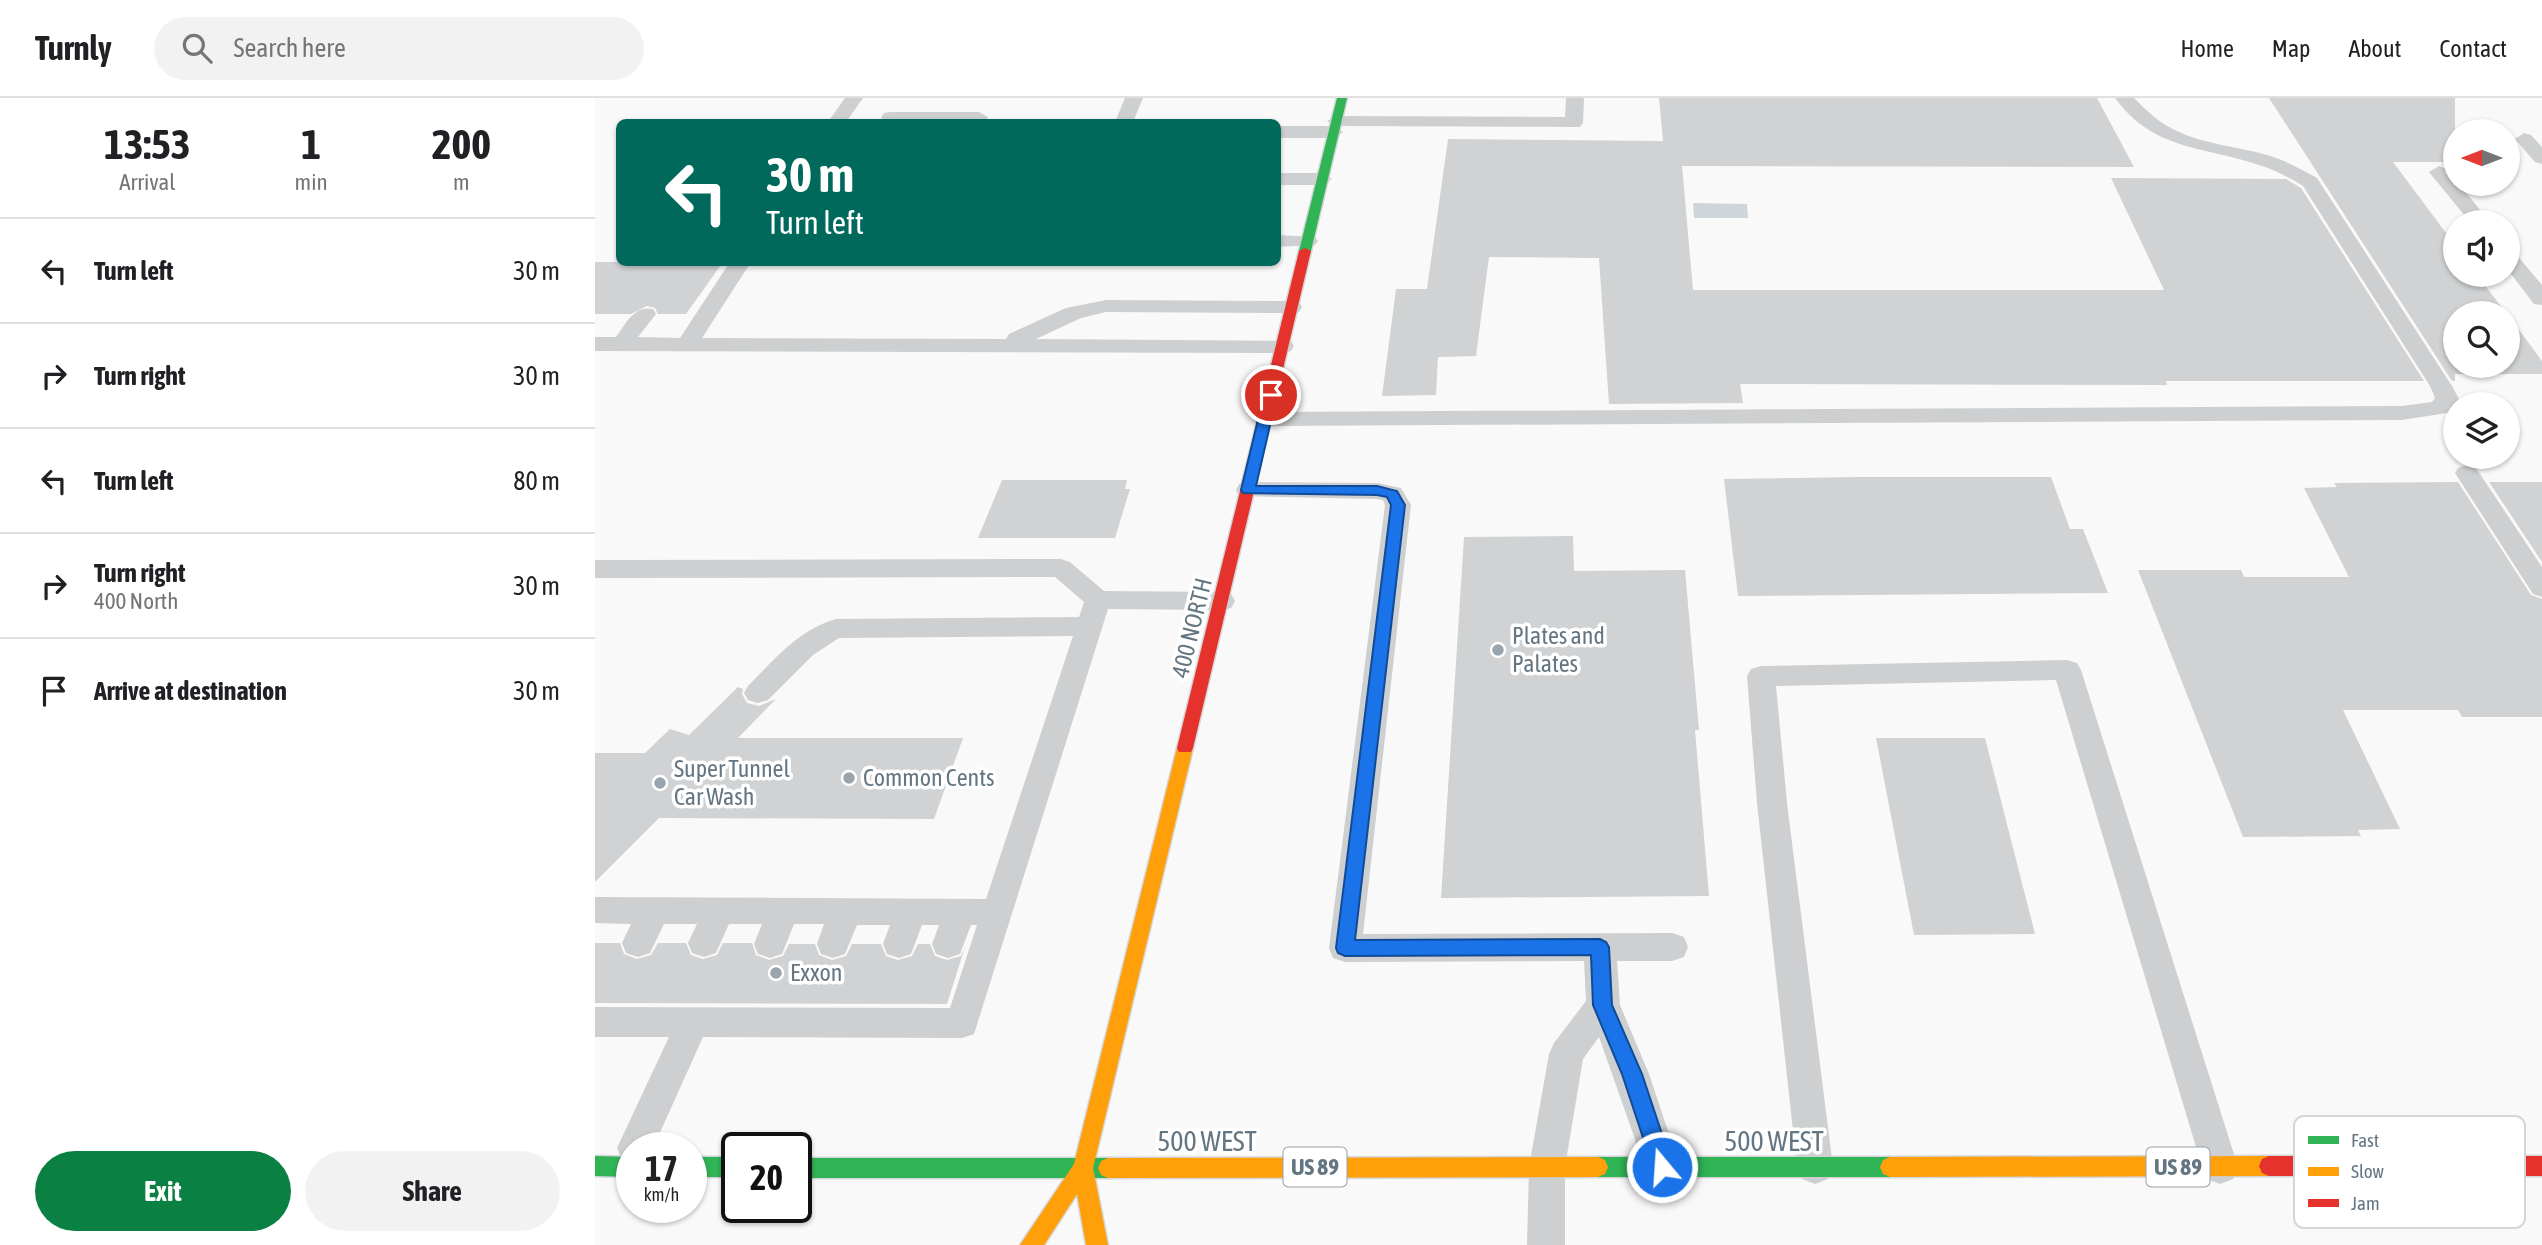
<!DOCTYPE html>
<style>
body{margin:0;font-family:"Asap Condensed",sans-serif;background:#f2f2f2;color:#202124;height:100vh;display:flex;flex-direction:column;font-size:26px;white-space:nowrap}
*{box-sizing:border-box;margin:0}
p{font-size:23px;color:#757577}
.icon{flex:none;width:38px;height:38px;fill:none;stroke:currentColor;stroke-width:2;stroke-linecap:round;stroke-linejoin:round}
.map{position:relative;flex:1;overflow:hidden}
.sheet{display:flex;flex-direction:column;background:#fff;width:595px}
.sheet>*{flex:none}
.guide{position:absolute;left:21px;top:21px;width:665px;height:147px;border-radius:10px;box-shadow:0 2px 5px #0004;background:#00695c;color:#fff;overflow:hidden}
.needle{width:46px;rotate:270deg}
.tools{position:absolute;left:1848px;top:21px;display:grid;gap:14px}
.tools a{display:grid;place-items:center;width:77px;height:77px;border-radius:50%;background:#fff;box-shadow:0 2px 5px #0004;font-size:35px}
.speed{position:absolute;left:21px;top:1034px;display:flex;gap:14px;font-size:35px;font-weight:700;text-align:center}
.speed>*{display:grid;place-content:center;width:91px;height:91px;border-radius:50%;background:#fff;box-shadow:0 2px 5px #0004;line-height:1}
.speed small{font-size:18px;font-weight:400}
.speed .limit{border:4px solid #111;border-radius:10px;background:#fff;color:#111}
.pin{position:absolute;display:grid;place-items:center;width:60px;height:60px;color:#fff;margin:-30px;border:4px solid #fff;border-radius:50%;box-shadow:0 2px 7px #0007}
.me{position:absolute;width:77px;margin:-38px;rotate:342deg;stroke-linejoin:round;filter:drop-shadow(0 0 5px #0008)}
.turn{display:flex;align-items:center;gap:24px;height:147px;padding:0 35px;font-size:32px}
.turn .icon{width:91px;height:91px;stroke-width:2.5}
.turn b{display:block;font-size:49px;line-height:60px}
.eta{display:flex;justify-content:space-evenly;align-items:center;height:119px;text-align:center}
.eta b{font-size:42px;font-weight:700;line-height:49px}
.cta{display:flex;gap:14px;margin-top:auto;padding:14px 35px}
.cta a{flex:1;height:80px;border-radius:42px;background:#0b8043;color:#fff;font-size:28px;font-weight:700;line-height:80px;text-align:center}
.cta a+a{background:#f2f2f2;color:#202124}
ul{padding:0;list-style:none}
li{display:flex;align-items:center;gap:21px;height:105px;padding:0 35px;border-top:2px solid #e0e0e0}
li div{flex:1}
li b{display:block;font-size:26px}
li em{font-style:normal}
header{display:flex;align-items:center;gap:42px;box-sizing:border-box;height:98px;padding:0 35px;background:#fff;border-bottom:2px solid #e0e0e0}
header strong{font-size:33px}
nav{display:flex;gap:38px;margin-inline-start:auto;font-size:24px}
.search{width:490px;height:63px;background:#f2f2f2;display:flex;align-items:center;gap:18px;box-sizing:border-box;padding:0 24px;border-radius:38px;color:#757577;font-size:26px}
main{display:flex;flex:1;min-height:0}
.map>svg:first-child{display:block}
</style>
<header>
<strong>Turnly</strong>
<div class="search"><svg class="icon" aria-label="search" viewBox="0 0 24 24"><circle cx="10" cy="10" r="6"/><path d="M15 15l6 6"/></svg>Search here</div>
<nav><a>Home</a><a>Map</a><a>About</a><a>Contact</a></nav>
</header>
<main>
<section class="sheet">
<div class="eta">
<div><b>13:53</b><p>Arrival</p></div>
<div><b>1</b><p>min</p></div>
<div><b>200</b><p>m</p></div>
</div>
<ul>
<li><svg class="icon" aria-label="left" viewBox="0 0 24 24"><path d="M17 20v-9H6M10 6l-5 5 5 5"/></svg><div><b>Turn left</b></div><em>30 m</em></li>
<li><svg class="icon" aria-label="right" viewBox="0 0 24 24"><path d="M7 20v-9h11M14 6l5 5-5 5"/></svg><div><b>Turn right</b></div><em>30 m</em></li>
<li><svg class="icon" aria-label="left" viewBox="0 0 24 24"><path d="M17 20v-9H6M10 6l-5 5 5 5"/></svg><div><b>Turn left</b></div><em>80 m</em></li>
<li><svg class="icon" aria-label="right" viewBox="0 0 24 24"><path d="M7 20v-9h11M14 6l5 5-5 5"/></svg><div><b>Turn right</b><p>400 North</p></div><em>30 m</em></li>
<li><svg class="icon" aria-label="arrive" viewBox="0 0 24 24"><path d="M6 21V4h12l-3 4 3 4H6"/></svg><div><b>Arrive at destination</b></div><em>30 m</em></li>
</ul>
<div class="cta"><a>Exit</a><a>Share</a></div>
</section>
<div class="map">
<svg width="1947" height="1147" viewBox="0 0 1947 1147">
<rect width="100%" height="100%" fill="#f9f9f9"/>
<polygon fill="#ced6d9" points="1098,105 1152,106 1153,120 1099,120"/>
<g fill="#d0d2d3">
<polygon points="1064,0 1502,0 1539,69 1087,68 1098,192 1569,192 1516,80 1691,81 1706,90 1829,283 1571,283 1572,287 1145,286 1148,305 1014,306 1004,160 894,159 881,258 843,259 841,297 787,298 801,191 832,191 853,41 1068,43"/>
<polygon points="1674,0 1860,0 1860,64 1798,64 1860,147 1860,177 1882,177 1911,215 1860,215 1860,268 1913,268 1913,217 1947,263 1947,276 1860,276 1860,283 1857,283"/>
<polygon points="0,164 128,164 91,216 63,216 60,210 52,208 36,216 0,216"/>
<polygon points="1263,379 1456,379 1475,431 1488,431 1513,495 1143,498 1129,381"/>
<polygon points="407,382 532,382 530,391 535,391 520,440 383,440"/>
<polygon points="1863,384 1936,497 1947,501 1947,619 1867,619 1863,612 1748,612 1805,731 1763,732 1766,738 1648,739 1543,472 1646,472 1649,479 1754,479 1709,390 1742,389 1739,385"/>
<polygon points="1894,384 1947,384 1947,464"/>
<polygon points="978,438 979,473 1090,472 1104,632 1100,632 1114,798 846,800 869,439"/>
<polygon points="143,589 148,591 147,596 152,605 164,608 181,601 143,640 368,640 339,721 64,720 0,784 0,655 50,655 75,631 94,637"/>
<polygon points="1281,640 1390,640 1440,836 1319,837"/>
<polygon points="0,845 25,845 29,856 42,861 56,857 63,845 91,845 96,857 108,861 122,857 128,845 157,845 161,857 174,862 188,858 194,846 220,846 224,857 237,862 251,858 257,846 286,846 291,858 303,862 317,858 323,846 335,846 340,858 352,862 366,858 370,849 352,906 0,905"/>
</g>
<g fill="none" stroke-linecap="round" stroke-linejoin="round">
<defs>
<g id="fast">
<polygon points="742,0 752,0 716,153 710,156 704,153"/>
<polygon points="0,1058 37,1059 37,1079 0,1078"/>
<rect x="96" y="1059" width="46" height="20"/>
<polygon points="1003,1059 1295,1059 1302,1062 1305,1069 1302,1076 1295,1079 1003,1079 996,1076 993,1069 996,1062"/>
<polygon points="201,1060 513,1060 520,1063 523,1070 520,1077 513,1080 201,1080"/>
</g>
<g id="slow">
<polygon points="590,644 596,646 598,650 498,1070 513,1147 491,1147 482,1096 449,1147 425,1147 479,1066 582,650 584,646"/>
<polygon points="1674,1058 1681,1061 1684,1068 1681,1075 1674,1078 1295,1079 1288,1076 1285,1069 1288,1062 1295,1059"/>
<polygon points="1003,1059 1010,1062 1013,1069 1010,1076 1003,1079 513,1080 506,1077 503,1070 506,1063 513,1060"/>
</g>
<g id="jam">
<polygon points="710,150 716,153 598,650 596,654 584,654 582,650 704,153"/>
<polygon points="1674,1058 1947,1058 1947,1078 1674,1078 1667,1075 1664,1068 1667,1061"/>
</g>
</defs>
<use href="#fast" stroke="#d5d6d7" stroke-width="3"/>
<use href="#slow" stroke="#d5d6d7" stroke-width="3"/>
<use href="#jam" stroke="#d5d6d7" stroke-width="3"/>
<g fill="#cecfd0" fill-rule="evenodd">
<polygon points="250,0 268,0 251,24 233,24"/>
<polygon points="530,0 548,0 538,24 520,24"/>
<polygon points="971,0 989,0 988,25 985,29 741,28 732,23 741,18 970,19"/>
<path d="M 1520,0 L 1539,0 C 1552,13 1565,26 1582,33 C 1611,47 1642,48 1672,57 C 1690,62 1706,71 1722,80 L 1857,288 L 1864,301 L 1852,315 L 1807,322 L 670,328 L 662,326 L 658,321 L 662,316 L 670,314 L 1807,308 L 1837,304 L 1840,300 L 1835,288 L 1708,88 C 1693,79 1680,72 1664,67 C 1608,48 1559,53 1520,0 Z"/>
<polygon points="295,14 384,14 393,19 390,24 289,23 286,19 289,15"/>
<polygon points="682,28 739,28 748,34 739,40 682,40"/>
<polygon points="1929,35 1936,37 1947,49 1947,66 1940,64 1920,41"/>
<path d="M 1844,68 C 1852,70 1860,77 1860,86 L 1864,86 L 1895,124 L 1875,124 L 1834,74 Z"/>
<polygon points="682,75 727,75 737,81 727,87 682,87"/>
<polygon points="682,137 720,139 723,143 720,147 682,149"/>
<polygon points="1913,153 1920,155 1947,187 1947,207 1939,206 1913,172"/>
<path d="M 135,164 L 156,164 L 107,240 L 411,241 L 414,236 L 471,210 L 511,202 L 696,203 L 704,204 L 707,209 L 704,214 L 696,215 L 511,214 L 486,220 L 441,241 L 696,243 L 699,248 L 696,253 L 688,255 L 0,253 L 0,239 L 21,239 C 31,226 39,207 58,211 L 61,216 L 43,239 L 85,240 Z"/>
<polygon points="1872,367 1881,370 1947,469 1947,499 1938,496 1860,375 1863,370"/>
<polygon points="653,384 782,385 806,390 816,407 768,836 1077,835 1089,839 1093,849 1089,859 1077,863 1022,863 1025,907 1054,976 1085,1069 1080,1081 1067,1086 1054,1081 1004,939 988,961 970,1069 970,1147 932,1147 934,1069 954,956 959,945 991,903 989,863 750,864 738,860 734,850 790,407 788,402 782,401 644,398 641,392 644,386"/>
<path d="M 466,461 L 475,464 L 509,493 L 627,494 L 636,496 L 640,503 L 636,510 L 627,512 L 513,511 L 379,936 L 367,940 L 108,939 L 58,1050 L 37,1050 L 37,1066 L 27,1062 L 22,1050 L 74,939 L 0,939 L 0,909 L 355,910 L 382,827 L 376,827 L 365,856 L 353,860 L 341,856 L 337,846 L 344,827 L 327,827 L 316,856 L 304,860 L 292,856 L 288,846 L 295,827 L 262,827 L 250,856 L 238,860 L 226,856 L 222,846 L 229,826 L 199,826 L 187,856 L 175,860 L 163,856 L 159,846 L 167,826 L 134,826 L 121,855 L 109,859 L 97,855 L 93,845 L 102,826 L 69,826 L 55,855 L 43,859 L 31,855 L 27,845 L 36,826 L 0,825 L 0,799 L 391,801 L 478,538 L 244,540 L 218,557 L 173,602 L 163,605 L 153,602 L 149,595 L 153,588 C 180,561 203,532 241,521 L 484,519 L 489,504 L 460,479 L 0,480 L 0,462 Z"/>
<polygon points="1472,562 1482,565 1486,572 1643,1069 1638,1081 1625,1086 1612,1081 1607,1069 1461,582 1181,588 1192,705 1238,1069 1233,1081 1220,1086 1207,1081 1202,1069 1162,705 1152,578 1156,571 1166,568"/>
</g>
<use href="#fast" fill="#30b455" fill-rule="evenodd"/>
<use href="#slow" fill="#ff9f0a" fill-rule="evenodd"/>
<use href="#jam" fill="#e5322d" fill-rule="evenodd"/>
</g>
<polygon fill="#1a73e8" stroke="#114b97" stroke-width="2" points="676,293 682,297 661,388 782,388 802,393 810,407 760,842 1005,841 1011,844 1014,849 1017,907 1047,976 1078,1069 1075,1076 1067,1079 1060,1076 1027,976 998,907 996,857 750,858 743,855 741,850 796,407 792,399 782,397 648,395 646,392 669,297"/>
<g fill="#99a4ac" stroke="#fff" stroke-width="2.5">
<circle cx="903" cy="552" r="7"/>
<circle cx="254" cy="680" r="7"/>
<circle cx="65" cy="685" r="7"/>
<circle cx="181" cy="875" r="7"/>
</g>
<g text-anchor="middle" stroke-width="7" stroke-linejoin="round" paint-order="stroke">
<g fill="#fff" stroke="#939fa8" stroke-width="2">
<rect x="688.5" y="1049.5" width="63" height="39" rx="5"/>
<rect x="1551.5" y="1049.5" width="63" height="39" rx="5"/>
</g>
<g font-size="23" font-weight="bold" fill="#657683">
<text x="720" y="1077">US 89</text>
<text x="1583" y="1077">US 89</text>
</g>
<g font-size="24" fill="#657683" stroke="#fff">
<text transform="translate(597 530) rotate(-76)" y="8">400 NORTH</text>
</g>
<g font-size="24" fill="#657683" stroke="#fff" text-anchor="start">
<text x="917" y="546">Plates and<tspan x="917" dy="28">Palates</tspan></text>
<text x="79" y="679">Super Tunnel<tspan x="79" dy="28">Car Wash</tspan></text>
<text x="268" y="688">Common Cents</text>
<text x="195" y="883">Exxon</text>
</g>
<g font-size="28" fill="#657683" stroke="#fff">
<text x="612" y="1053">500 WEST</text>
<text x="1179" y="1053">500 WEST</text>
</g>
</g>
<rect x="1699" y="1018" width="231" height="112" rx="10" fill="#fff" stroke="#d1d6da" stroke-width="2"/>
<rect x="1713" y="1038" width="31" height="8" fill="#30b455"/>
<rect x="1713" y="1069" width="31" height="9" fill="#ff9f0a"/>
<rect x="1713" y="1101" width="31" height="8" fill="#e5322d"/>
<g font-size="19" fill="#657683">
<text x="1756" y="1049">Fast</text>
<text x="1756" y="1080">Slow</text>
<text x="1756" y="1112">Jam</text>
</g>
</svg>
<div class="tools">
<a><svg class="needle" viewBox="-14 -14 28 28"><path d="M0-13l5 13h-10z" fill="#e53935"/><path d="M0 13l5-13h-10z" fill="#757577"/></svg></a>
<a><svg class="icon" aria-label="sound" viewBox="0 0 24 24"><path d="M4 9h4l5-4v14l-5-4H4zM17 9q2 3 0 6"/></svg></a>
<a><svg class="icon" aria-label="search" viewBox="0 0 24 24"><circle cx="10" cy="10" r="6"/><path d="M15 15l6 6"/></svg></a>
<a><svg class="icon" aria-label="layers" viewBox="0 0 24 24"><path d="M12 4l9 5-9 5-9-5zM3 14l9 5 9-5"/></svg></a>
</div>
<div class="speed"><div>17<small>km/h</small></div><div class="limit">20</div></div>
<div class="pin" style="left:676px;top:297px;background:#d93025"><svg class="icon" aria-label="arrive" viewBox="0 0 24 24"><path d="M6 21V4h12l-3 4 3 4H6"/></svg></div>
<svg class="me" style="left:1067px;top:1069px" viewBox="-20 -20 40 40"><circle r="17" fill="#1a73e8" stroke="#fff" stroke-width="3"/><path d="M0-11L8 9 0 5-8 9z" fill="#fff"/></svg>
<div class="guide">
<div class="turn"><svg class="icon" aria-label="left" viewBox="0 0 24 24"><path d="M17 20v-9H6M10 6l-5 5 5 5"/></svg><div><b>30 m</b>Turn left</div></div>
</div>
</div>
</main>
